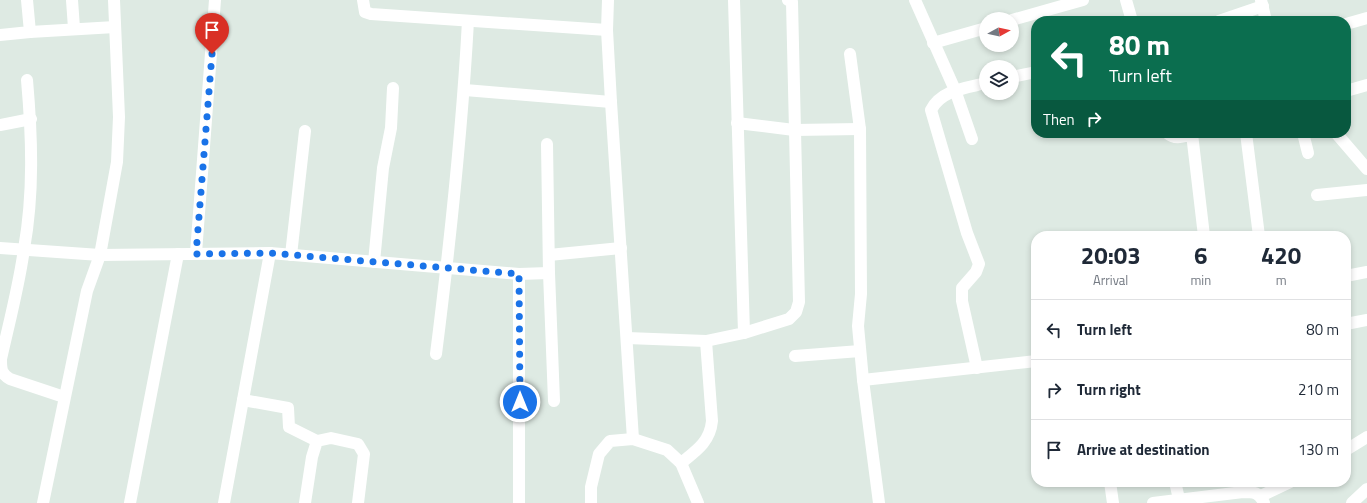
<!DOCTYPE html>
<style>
body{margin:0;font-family:"Titillium Web",sans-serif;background:#f2f2f3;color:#1f2937;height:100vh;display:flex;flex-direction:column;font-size:15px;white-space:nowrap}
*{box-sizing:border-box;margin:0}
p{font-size:13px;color:#747a83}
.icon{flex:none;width:22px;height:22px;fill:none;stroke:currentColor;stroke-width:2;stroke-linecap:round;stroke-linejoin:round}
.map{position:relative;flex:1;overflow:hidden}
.panel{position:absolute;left:1031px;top:231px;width:320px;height:256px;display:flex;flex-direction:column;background:#fff;border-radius:16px;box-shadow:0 2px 6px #0003}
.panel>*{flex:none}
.top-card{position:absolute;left:1031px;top:16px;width:320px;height:122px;border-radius:16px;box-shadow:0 2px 6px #0003;background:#0b6e4f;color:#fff;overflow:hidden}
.needle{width:26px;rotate:82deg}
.tools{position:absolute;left:979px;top:12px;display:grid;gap:8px}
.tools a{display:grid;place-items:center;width:40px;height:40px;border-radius:50%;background:#fff;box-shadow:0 2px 6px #0003;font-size:20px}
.pin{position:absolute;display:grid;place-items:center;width:34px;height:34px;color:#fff;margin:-41px -17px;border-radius:50% 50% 50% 0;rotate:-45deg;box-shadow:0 0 4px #0007}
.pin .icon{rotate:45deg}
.me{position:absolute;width:44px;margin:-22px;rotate:0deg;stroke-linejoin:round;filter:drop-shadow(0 0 3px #0008)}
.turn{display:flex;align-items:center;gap:14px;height:84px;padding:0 12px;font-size:18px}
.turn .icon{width:52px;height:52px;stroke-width:2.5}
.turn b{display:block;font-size:28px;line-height:34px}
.then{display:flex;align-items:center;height:38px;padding:0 12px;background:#0003;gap:8px;font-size:15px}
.eta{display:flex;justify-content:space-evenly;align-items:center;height:68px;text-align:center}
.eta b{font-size:24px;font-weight:700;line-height:28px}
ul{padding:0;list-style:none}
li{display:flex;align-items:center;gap:12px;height:60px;padding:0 12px;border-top:1px solid #e0e1e3}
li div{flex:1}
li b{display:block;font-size:15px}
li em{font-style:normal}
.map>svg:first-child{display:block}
</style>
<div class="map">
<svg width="1367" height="503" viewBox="0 0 1367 503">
<rect width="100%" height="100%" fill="#deeae3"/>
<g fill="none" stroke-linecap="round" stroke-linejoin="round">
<g stroke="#fff" stroke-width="12">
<polyline points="72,0 74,28"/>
<polyline points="363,0 365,12 371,14 607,30"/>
<polyline points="608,0 607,30 611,102 633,439"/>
<polyline points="915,0 955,90 972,139"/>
<polyline points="1126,0 1132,21"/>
<polyline points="1261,0 1266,21"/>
<polyline points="1012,20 1083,0"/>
<polyline points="1219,21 1263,6"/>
<polyline points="1346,24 1367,18"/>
<polyline points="30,32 115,27"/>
<polyline points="0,35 30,32 27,0"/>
<polyline points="933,43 986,28"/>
<polyline points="850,54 860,129 861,294 858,326 863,380 879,503"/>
<polyline points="1012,77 1036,72"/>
<path d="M 27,80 C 32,137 34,193 24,249 C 19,286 9,323 1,359 C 1,369 1,374 10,379 L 64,397"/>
<polyline points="465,90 611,102"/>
<polyline points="1346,91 1367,85"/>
<polyline points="737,123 794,130 860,129"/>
<polyline points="0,125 31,119"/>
<path d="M 1167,133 C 1175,140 1182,137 1192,134 L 1204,236"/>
<polyline points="1246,133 1259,236"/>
<polyline points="1303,133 1308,153"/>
<polyline points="1336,133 1367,169"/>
<polyline points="547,144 549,273 554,401"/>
<polyline points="1317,195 1367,190"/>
<polyline points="0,248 100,255 270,253 519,274 549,273"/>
<polyline points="196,253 215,0"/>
<polyline points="291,255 305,131"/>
<polyline points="549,255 621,248"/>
<polyline points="374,262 383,168 391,128 393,88"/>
<polyline points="519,274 519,503"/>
<polyline points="1346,276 1367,272"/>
<polyline points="1346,324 1367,320"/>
<polyline points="744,333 789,319 796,312 799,302 792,2 788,0"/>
<polyline points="627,338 706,341"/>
<path d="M 436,354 C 450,243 462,132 468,21"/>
<polyline points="795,356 860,351"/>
<path d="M 977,368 L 962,301 L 962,288 L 976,272 L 979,264 L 967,233 L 931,110 C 941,90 966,88 986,83"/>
<polyline points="863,380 1036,361"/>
<polyline points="243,400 288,408 289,427 317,441"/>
<polyline points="1346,450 1367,437"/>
<path d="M 681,463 C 696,451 710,442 712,421 L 706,341 L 744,333 L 734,0"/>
<polyline points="1110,482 1113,503"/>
<polyline points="1175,482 1180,503"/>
<polyline points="1261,496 1290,482"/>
<polyline points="43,503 87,291 100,255 117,162 119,117 114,0"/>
<polyline points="130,503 178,254"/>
<polyline points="224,503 270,253"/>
<polyline points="305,503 312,457 317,441 331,438 358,444 364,454 358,503"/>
<polyline points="591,503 591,487 599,454 610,441 633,439 667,450 681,463 698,503"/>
<path d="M 1153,503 L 1243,492 C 1254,492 1259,492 1264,503"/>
<polyline points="1352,503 1367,489"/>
</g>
</g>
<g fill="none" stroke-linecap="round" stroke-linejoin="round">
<polyline stroke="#1a73e8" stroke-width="7" stroke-dasharray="0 12.6" points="212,54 196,254 270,253 519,274 520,402"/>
</g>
</svg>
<div class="tools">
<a><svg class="needle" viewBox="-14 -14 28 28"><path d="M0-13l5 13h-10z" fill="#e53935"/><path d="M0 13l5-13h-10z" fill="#747a83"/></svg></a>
<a><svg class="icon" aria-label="layers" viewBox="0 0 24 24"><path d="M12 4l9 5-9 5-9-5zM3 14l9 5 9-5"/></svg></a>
</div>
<div class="pin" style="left:212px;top:54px;background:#d93025"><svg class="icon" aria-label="arrive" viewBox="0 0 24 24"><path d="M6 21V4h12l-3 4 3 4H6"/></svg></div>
<svg class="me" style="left:520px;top:402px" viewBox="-20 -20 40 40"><circle r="17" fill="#1a73e8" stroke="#fff" stroke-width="3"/><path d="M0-11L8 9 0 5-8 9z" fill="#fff"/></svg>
<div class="top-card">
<div class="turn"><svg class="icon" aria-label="left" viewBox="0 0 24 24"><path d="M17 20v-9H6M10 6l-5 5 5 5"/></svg><div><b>80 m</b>Turn left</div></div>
<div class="then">Then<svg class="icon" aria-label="right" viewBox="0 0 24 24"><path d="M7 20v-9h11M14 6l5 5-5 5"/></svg></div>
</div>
<section class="panel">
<div class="eta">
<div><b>20:03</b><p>Arrival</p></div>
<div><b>6</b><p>min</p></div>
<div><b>420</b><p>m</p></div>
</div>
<ul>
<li><svg class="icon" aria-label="left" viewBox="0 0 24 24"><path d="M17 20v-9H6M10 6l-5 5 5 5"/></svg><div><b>Turn left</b></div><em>80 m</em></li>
<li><svg class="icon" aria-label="right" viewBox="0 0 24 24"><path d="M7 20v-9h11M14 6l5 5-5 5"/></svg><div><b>Turn right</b></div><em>210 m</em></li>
<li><svg class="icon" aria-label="arrive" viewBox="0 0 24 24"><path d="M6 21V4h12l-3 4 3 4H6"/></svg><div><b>Arrive at destination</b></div><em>130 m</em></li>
</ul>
</section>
</div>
